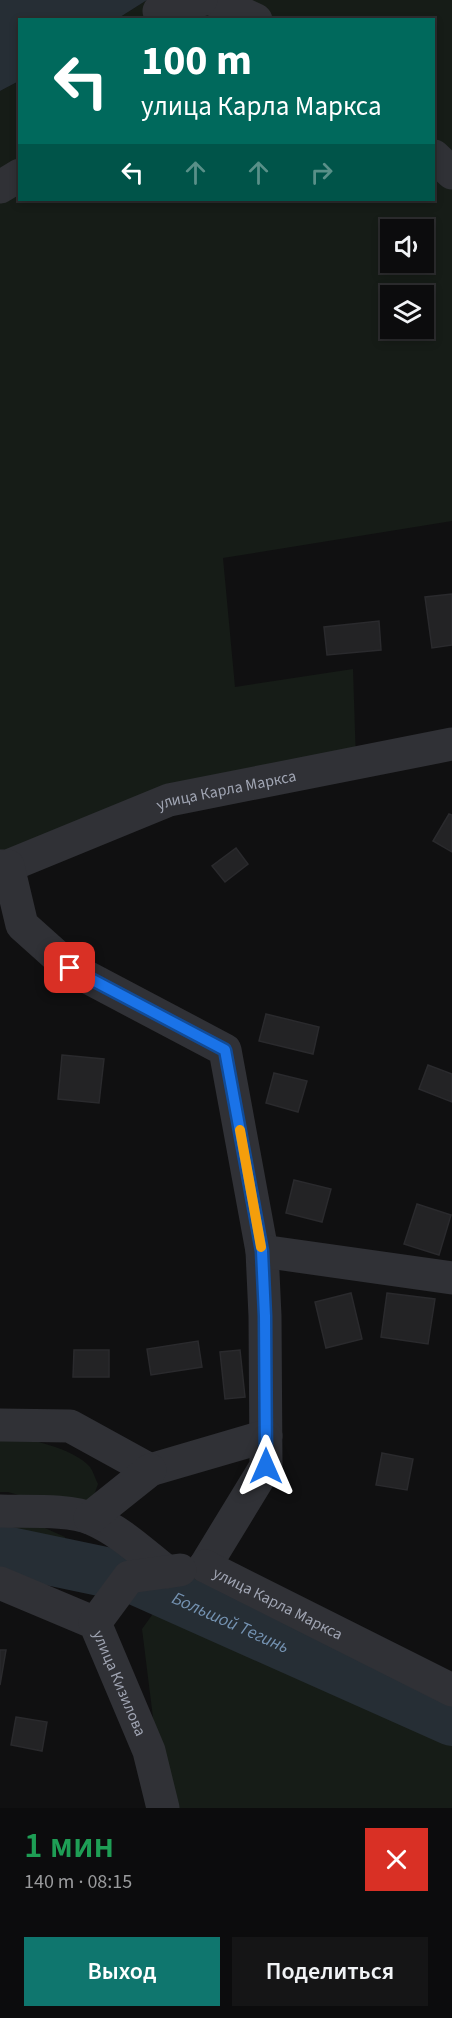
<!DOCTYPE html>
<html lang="ru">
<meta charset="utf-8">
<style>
body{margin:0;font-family:"Source Sans 3",sans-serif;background:#151516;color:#f1f3f6;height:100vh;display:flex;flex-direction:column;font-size:22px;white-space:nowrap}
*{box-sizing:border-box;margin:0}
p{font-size:20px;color:#9a9b9d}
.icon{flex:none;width:33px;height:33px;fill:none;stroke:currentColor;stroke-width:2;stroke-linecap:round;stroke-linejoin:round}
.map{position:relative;height:1808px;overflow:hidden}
.side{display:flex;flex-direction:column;background:#0c0c0d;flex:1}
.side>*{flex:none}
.top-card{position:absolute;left:18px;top:18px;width:417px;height:183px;border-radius:0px;box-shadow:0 3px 9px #0003,0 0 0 2px #2c2c2e;background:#00695c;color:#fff;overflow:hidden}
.tools{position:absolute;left:380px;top:219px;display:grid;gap:12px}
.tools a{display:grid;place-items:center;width:54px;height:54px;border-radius:0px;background:#0c0c0d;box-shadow:0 3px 9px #0003,0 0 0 2px #2c2c2e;font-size:30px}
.pin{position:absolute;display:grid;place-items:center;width:51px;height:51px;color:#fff;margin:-26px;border-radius:12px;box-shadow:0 3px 9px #0006}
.me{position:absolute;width:66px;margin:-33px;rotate:0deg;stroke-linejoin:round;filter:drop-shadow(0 0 4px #0008)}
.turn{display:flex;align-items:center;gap:21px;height:126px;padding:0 24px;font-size:27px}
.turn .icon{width:78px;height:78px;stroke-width:2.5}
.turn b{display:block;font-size:42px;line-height:51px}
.lanes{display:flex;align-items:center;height:57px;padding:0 24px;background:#0003;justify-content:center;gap:30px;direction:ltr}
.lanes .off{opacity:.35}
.round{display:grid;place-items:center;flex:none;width:63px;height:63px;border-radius:0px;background:#151516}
.summary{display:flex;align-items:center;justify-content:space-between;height:102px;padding:0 24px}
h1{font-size:36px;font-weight:600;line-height:45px;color:#1e9e55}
.action{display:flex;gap:12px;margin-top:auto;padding:12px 24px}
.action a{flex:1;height:69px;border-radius:0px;background:#0f766e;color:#fff;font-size:24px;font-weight:600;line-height:69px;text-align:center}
.action a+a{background:#151516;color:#f1f3f6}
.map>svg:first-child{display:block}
</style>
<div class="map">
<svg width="452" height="1808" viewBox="0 0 452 1808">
<rect width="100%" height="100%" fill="#101011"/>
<g fill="#161c17" fill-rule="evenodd">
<path d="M 147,0 L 452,0 L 452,521 L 223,558 L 235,687 L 353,669 L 356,762 L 0,866 L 0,91 L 19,81 L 20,200 L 434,200 L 434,20 L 117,19 ZM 390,230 L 423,230 L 423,262 L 390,262 ZM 390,296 L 423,296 L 423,328 L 390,328 Z"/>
<path d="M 0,1435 C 24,1437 74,1448 90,1467 C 93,1471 95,1478 98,1484 L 92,1501 L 50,1504 L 8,1492 L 0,1492 Z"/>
<polygon points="27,1520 65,1537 72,1578 51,1586 0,1569 0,1524"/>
<polygon points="205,1566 452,1690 452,1808 171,1808 157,1750 142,1629 160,1604 129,1577"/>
</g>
<polygon fill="#262e35" points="0,0 147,0 117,19 20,20 19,81 0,91"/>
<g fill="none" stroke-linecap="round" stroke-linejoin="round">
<path stroke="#262e35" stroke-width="50" id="s1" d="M 0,1550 L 129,1577 L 452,1721"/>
</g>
<g fill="#232325" stroke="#2a2a2d" stroke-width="1.5">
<polygon points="452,594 452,645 432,648 425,597"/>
<polygon points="379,621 381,650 327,655 324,627"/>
<polygon points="449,814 452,815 452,852 433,841"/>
<polygon points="236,848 248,864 225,882 212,866"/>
<polygon points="266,1014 319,1027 313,1054 259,1041"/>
<polygon points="62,1055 104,1059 99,1103 58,1099"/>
<polygon points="428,1065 452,1074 452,1102 419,1089"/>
<polygon points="274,1073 307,1081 298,1112 266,1103"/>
<polygon points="294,1180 331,1189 322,1222 286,1213"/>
<polygon points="417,1204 451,1215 439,1255 404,1244"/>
<polygon points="351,1293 362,1339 326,1348 315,1302"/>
<polygon points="387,1293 435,1299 428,1344 381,1337"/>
<polygon points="198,1341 202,1367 151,1375 147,1349"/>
<polygon points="74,1350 109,1350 109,1377 73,1377"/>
<polygon points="240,1350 245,1397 225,1399 220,1352"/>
<polygon points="382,1453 413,1459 407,1490 376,1485"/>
<polygon points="0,1650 6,1650 0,1685"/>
<polygon points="16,1717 47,1722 42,1751 11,1745"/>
</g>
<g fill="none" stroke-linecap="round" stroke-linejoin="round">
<g stroke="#303136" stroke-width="33">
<polyline points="214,0 256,20"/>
<polyline points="159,11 201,0"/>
<polyline points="434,156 452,173"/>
<polyline points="0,187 20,175"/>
<path id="s2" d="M 0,866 L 8,866 L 169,800 L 452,744"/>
<polyline points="8,866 22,925 70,968 225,1050 262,1251 265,1316 266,1466 205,1566"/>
<polyline points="262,1251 452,1278"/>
<polyline points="0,1425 70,1426 150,1470 266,1436"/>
<path d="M 0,1511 C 25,1512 70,1509 92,1519 C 120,1531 143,1553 167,1572"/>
<polyline points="90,1518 150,1470"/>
<path id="s3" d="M 205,1566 L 452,1690"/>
<path id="s4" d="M 0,1583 L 95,1623 L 149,1751 L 163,1808"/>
<polyline points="95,1623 129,1577 180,1570"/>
</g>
</g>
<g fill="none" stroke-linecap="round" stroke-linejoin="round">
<defs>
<polyline id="route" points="70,968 225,1050 262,1251 265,1316 266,1466"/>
</defs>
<use href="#route" stroke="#114b97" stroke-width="15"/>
<use href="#route" stroke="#1a73e8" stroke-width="10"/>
<polyline stroke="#f59e0b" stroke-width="10" points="240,1130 261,1247"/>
</g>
<g text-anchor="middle" stroke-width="6" stroke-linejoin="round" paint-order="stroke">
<g font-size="16" fill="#a0a5b3" stroke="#0b0b0c">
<text dy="6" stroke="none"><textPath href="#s2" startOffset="240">улица Карла Маркса</textPath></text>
<text dy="6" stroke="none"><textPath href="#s3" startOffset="82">улица Карла Маркса</textPath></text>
<text dy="6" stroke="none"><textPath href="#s4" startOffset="168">улица Кизилова</textPath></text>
</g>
<g font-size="18" font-style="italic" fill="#7492b1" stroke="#0b0b0c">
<text dy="6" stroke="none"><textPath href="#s1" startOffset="243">Большой Тегинь</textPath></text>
</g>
</g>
</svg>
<div class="tools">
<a><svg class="icon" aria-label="sound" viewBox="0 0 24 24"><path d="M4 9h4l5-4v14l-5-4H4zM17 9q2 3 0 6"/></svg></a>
<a><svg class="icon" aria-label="layers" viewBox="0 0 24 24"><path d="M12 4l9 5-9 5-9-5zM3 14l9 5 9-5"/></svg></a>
</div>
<div class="pin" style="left:70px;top:968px;background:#d93025"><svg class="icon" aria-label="arrive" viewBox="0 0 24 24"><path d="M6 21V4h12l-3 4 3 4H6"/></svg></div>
<svg class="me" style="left:266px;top:1466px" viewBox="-20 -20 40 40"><path d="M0-17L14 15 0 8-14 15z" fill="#1a73e8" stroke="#fff" stroke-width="4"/></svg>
<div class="top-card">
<div class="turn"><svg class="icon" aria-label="left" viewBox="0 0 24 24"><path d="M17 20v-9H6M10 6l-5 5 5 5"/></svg><div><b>100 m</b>улица Карла Маркса</div></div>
<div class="lanes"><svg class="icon" aria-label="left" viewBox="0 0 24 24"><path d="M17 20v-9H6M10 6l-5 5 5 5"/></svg><svg class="icon off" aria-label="ahead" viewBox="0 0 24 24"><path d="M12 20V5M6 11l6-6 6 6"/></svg><svg class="icon off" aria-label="ahead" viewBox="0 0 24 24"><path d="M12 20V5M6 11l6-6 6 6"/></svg><svg class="icon off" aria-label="right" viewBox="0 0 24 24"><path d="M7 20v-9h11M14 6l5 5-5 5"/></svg></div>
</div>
</div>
<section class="side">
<div class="summary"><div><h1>1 мин</h1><p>140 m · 08:15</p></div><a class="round" style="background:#d93025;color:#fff"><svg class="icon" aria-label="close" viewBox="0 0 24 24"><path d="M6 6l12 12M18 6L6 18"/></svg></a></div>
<div class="action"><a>Выход</a><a>Поделиться</a></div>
</section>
